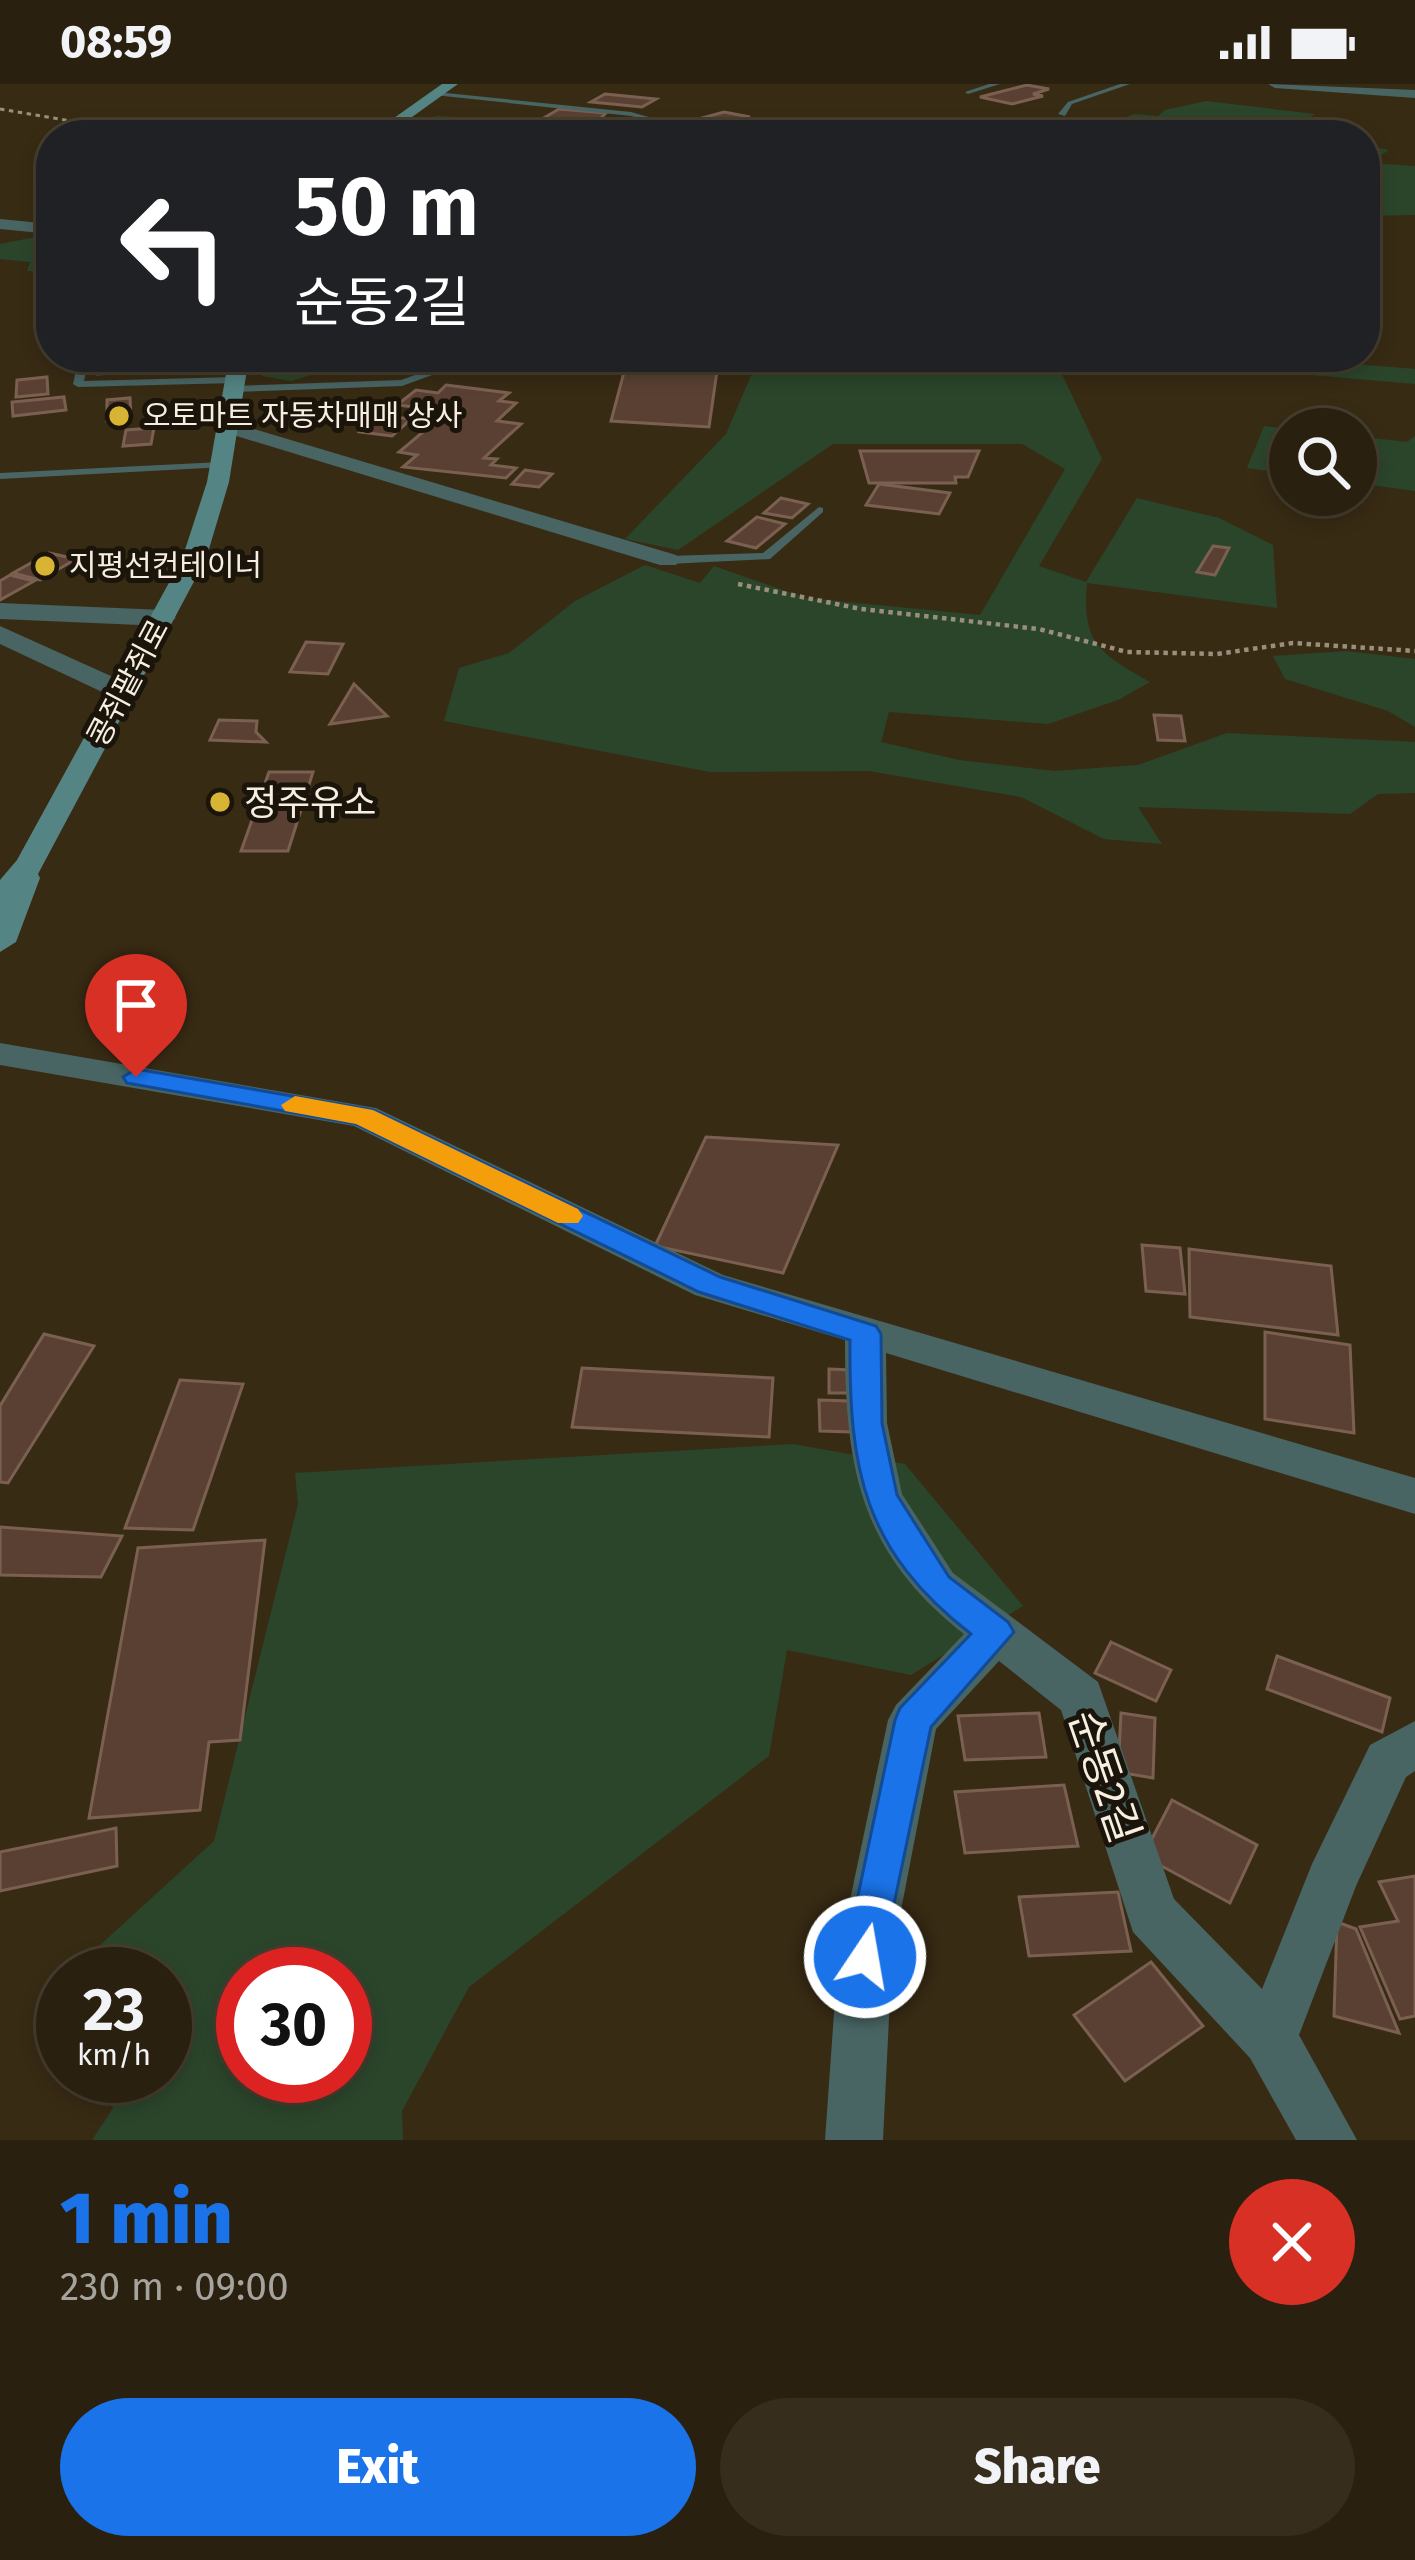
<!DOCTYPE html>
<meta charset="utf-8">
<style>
body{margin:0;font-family:"Fira Sans","Noto Sans KR",sans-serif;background:#362d1d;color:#f1f3f6;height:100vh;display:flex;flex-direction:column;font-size:45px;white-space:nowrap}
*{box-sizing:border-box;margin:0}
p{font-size:39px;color:#a5a39e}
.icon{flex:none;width:66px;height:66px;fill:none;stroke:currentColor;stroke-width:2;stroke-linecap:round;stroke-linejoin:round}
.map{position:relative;height:2056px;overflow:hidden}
.side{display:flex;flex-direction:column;background:#2a200f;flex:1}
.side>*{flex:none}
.guide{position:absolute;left:36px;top:36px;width:1344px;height:252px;border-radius:48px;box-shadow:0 6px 18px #0003,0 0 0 3px #463e2f;background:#202124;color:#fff;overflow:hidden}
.tools{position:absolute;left:1269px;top:324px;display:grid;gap:24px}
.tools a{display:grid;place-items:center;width:108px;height:108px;border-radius:50%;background:#2a200f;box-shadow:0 6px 18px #0003,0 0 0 3px #463e2f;font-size:60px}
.speed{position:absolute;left:36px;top:1863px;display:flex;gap:24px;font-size:60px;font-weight:700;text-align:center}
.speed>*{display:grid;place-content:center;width:156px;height:156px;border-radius:50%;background:#2a200f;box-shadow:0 6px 18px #0003,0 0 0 3px #463e2f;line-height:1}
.speed small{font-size:30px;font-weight:400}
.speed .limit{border:18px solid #d22;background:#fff;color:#111}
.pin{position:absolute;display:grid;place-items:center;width:102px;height:102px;color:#fff;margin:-123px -51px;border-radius:50% 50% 50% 0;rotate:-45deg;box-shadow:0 0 12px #0007}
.pin .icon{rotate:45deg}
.me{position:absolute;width:132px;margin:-66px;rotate:12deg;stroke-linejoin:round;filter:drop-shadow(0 0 9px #0008)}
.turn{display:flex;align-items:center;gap:42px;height:252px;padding:0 60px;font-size:54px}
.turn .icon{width:156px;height:156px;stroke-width:2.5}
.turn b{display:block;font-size:84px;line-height:102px}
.round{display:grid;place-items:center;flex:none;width:126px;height:126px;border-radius:63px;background:#362d1d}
.summary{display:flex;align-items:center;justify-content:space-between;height:204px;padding:0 60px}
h1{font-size:72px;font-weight:800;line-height:90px;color:#1a73e8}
.cta{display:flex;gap:24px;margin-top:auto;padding:24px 60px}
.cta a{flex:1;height:138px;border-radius:72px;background:#1a73e8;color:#fff;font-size:48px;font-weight:800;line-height:138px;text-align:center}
.cta a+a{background:#362d1d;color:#f1f3f6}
.status{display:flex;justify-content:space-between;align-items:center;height:84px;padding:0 60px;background:#2a200f;direction:ltr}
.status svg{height:33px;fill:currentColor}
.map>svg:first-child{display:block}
</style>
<div class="status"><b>08:59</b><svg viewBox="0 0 49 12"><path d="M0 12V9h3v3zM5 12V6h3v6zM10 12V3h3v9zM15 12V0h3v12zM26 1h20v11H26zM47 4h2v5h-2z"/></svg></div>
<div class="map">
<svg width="1415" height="2056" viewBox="0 0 1415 2056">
<rect width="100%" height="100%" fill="#382b14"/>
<g fill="#2b452b" fill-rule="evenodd">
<polygon points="1206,17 1315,30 1286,49 1255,43 1239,51 1124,51 1111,48 1108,41 1134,30 1158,32 1165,26"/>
<polygon points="436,32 471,34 562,49 409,51"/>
<polygon points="1365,61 1389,66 1369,79 1415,82 1415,131 1365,132"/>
<polygon points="51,150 51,188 27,187 30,178 0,175 0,160"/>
<polygon points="269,273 372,273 291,297 262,292"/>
<path d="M 759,273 L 1054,273 L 1102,375 L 1039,482 L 1086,498 L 1137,414 L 1219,434 L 1273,461 L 1277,524 L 1087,499 C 1081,560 1101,570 1150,598 L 1118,616 L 1048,640 L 889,628 L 881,658 L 959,676 L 1055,687 L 1138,681 L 1227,649 L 1415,658 L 1415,709 L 1378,710 L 1350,730 L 1138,723 L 1162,760 L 1104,755 L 1021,713 L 869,687 L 710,688 L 444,637 L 459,584 L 509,569 L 575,517 L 645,481 L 700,499 L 714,482 L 806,514 L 980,531 L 1065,385 L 1022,360 L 833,360 L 678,466 L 625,455 L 726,350 Z"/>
<polygon points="1169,273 1269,273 1415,285 1415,300 1254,286"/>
<polygon points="1264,342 1290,345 1290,390 1247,384"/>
<polygon points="1356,352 1407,358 1415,352 1415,407 1356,399"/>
<polygon points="1346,567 1415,575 1415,643 1388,627 1285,595 1273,572"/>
<path d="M 793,1360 L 905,1380 L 1023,1522 L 911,1591 L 787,1566 L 769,1672 L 469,1903 L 402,2027 L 403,2056 L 92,2056 L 113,2024 L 104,1992 L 165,1992 L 165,1890 L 77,1890 L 75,1884 L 214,1757 L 298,1420 L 295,1389 ZM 243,1890 L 345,1890 L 345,1992 L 243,1992 Z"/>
</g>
<g fill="#594033" stroke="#7b6052" stroke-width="3">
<polygon points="1027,1 1049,5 1033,10 1043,12 1012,20 980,13"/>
<polygon points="605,10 656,15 642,23 591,18"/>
<polygon points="559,25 606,29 594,41 606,42 592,51 576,51 582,47 530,42"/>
<polygon points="724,28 750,33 712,45 691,37"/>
<polygon points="628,273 741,273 740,281 718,280 709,343 611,337"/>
<polygon points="164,275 162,286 98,290 100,281"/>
<polygon points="47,293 48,310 16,313 17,296"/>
<polygon points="446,301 509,309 499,317 516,319 497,337 521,340 484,374 497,375 491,381 516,384 506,394 403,383 417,371 399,368 448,327 397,321 416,306 438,309"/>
<polygon points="64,313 66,326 13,332 12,318"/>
<polygon points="130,314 131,335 107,337 107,316"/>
<polygon points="379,331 411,335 392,352 360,348"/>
<polygon points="154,344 151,360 123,362 126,346"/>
<polygon points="860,367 979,367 968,393 955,393 956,399 869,399"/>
<polygon points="525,386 552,390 539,403 512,400"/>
<polygon points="879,400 950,409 939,430 866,421"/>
<polygon points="781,414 808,420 792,434 764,429"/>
<polygon points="757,433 785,440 756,464 727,457"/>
<polygon points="1213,462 1229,464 1215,491 1197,488"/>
<polygon points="49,469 76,475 40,496 13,489"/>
<polygon points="10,491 34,497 0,516 0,497"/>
<polygon points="306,558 343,560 328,590 290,588"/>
<polygon points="354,600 387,632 330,640"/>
<polygon points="1154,631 1181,632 1185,657 1158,656"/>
<polygon points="219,636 257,637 256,648 266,658 210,656"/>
<polygon points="269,688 313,688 288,767 241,767"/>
<polygon points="706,1053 838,1061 783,1189 655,1162"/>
<polygon points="1142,1161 1180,1164 1185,1210 1146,1207"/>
<polygon points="1189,1165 1331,1182 1338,1251 1190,1233"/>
<polygon points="1265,1248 1350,1261 1354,1349 1265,1335"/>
<polygon points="44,1250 94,1262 8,1399 0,1398 0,1322"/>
<polygon points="582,1284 773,1294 769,1353 572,1343"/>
<polygon points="829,1285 851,1286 851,1309 829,1309"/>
<polygon points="180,1296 243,1300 193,1446 125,1444"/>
<polygon points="819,1316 850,1317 851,1348 820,1347"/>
<polygon points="0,1443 122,1452 101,1493 0,1491"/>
<polygon points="265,1456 240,1656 209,1658 200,1726 89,1734 138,1464"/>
<polygon points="1111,1558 1171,1586 1156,1617 1095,1589"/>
<polygon points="1277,1572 1390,1614 1382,1648 1267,1605"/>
<polygon points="1039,1629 1046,1673 965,1676 958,1632"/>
<polygon points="1121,1629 1155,1634 1153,1694 1118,1688"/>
<polygon points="1064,1701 1078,1762 965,1769 955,1708"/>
<polygon points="1172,1716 1257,1761 1230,1819 1143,1772"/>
<polygon points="116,1744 117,1782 0,1807 0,1768"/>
<polygon points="1415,1792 1415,1932 1400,1935 1360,1843 1398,1837 1379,1798"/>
<polygon points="1118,1808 1131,1867 1029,1872 1019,1813"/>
<polygon points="1337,1838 1356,1845 1399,1949 1334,1932"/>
<polygon points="1151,1878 1203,1942 1125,1997 1074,1931"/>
</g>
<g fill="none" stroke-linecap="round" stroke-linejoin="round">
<polyline stroke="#9a8f7d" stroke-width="3" stroke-dasharray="4.5 4.5" stroke-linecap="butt" points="0,25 155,51"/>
<polyline stroke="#9a8f7d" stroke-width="4.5" stroke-dasharray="4.5 4.5" stroke-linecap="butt" points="738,500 861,525 1039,545 1127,568 1217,570 1293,559 1415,567"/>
<g fill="#486564" fill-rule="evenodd">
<polygon points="989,0 1000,0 968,10 965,8"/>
<polygon points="1120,0 1130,0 1072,20 1065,32 1058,30 1068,18"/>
<polygon points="436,8 631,28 677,41 673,43 631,32 434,11"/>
<polygon points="79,273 89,273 84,297 234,293 239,296 234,299 78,303 73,300"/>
<polygon points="465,273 468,274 468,278 402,302 232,308 227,305 232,302 401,296"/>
<polygon points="221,378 226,381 225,383 0,395 0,389"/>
<polygon points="819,423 823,424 823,428 770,475 668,480 662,476 668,472 763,469"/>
</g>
<g fill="#486564" fill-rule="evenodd">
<polygon points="1268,0 1415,6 1415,14 1275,4"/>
<polygon points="0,135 51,140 51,150 0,145"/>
<polygon points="227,337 676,471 680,476 676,481 660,481 220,347 220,339"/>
<polygon points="0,519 163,526 176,534 163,542 0,535"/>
<polygon points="0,542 133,602 137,608 124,616 115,614 0,560"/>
<path d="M 0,959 L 376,1024 L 723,1191 L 1415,1394 L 1415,1430 L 886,1269 L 887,1339 L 902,1410 L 953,1489 L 1098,1598 L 1174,1815 L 1262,1905 L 1312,1780 L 1370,1661 L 1415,1637 L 1415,1687 L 1406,1693 L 1356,1802 L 1299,1951 L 1357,2056 L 1296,2056 L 1250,1974 L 1133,1848 L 1061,1626 L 999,1577 L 936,1645 L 892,1873 L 883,2056 L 825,2056 L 838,1873 L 888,1636 L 896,1621 L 964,1550 C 859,1468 845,1382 845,1256 L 695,1211 L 354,1042 L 0,981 Z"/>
</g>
<g fill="#548483" fill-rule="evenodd">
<polygon points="442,0 458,0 387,51 370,51"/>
<polygon points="229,273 249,273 229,398 206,475 38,790 40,794 16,858 0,868 0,796 17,776 182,475 207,398"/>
</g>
</g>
<path fill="#1a73e8" stroke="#114b97" stroke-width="3" d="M 136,985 L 373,1026 L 720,1193 L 876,1242 L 881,1250 L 882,1339 L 897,1411 L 949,1493 L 1008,1538 L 1014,1548 L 931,1643 L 880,1887 L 865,1893 L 851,1887 L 845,1873 L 895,1636 L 900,1624 L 971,1550 C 863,1466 849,1386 850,1256 L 699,1208 L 356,1040 L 127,999 L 123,993 Z"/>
<polygon fill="#f59e0b" points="295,1012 373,1026 578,1125 583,1132 578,1139 558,1139 356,1040 285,1027 281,1021"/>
<g fill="#d8b434" stroke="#1a140a" stroke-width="4.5">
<circle cx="119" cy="332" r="12"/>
<circle cx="45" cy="482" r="12"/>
<circle cx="220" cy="718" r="12"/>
</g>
<g text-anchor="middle" stroke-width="10" stroke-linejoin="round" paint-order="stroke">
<g font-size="30" fill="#f6eee0" stroke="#1a140a" text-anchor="start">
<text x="143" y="342">오토마트 자동차매매 상사</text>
<text x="69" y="492">지평선컨테이너</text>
</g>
<g font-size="30" fill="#f6eee0" stroke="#1a140a">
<text transform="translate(128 599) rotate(-62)" y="10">콩쥐팥쥐로</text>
</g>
<g font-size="36" fill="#f6eee0" stroke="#1a140a" text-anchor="start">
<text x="244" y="731">정주유소</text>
</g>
<g font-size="42" fill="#f6eee0" stroke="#1a140a">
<text transform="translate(1105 1692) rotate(71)" y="15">순동2길</text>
</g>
</g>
</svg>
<div class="tools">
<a><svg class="icon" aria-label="search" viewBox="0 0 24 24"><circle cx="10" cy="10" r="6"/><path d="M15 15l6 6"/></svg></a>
</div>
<div class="speed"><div>23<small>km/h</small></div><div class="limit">30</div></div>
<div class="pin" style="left:136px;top:993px;background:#d93025"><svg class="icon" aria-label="arrive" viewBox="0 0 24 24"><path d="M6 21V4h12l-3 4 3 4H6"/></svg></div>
<svg class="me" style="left:865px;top:1873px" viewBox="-20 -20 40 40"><circle r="17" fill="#1a73e8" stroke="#fff" stroke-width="3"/><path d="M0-11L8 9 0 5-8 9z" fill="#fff"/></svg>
<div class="guide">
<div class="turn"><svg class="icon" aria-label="left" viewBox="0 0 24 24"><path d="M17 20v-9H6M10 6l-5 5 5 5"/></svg><div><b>50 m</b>순동2길</div></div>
</div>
</div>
<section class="side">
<div class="summary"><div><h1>1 min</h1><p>230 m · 09:00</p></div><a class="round" style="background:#d93025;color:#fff"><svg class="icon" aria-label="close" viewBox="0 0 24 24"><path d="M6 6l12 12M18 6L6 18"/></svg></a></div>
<div class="cta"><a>Exit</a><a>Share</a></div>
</section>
